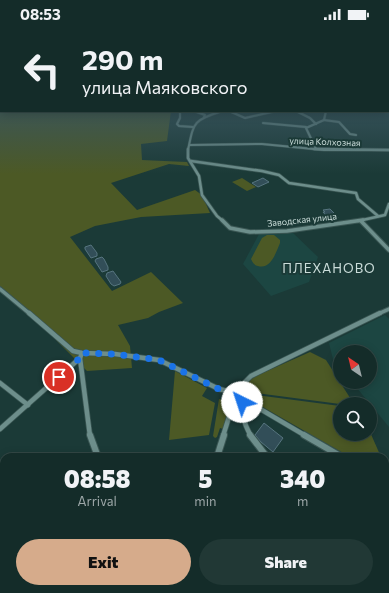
<!DOCTYPE html>
<meta charset="utf-8">
<style>
:root{--surface:#142c29;--page:#213835;--text:#f1f3f6;--muted:#9da7a8;--line:#334846;--accent:#d6ab8b}
body{margin:0;font-family:Commissioner,sans-serif;background:var(--page);color:var(--text);height:100vh;display:flex;flex-direction:column;font-size:15px;white-space:nowrap}
*{box-sizing:border-box;margin:0}
p{font-size:13px;color:var(--muted)}
.icon{flex:none;width:22px;height:22px;fill:none;stroke:currentColor;stroke-width:2;stroke-linecap:round;stroke-linejoin:round}
.map{position:relative;flex:1;overflow:hidden}
.side{position:absolute;left:0px;top:425px;width:389px;height:140px;display:flex;flex-direction:column;background:var(--surface);border-radius:12px 12px 0 0;box-shadow:0 2px 10px #0003,0 0 0 1px var(--line)}
.side>*{flex:none}
.hud{position:absolute;left:0px;top:0px;width:389px;height:84px;box-shadow:0 2px 10px #0003,0 0 0 1px var(--line);background:#142c29;color:var(--text);overflow:hidden}
.needle{width:26px;rotate:325deg}
.buttons{position:absolute;left:333px;top:317px;display:grid;gap:8px}
.buttons a{display:grid;place-items:center;width:44px;height:44px;border-radius:50%;background:var(--surface);box-shadow:0 2px 10px #0003,0 0 0 1px var(--line);font-size:20px}
.pin{position:absolute;display:grid;place-items:center;width:34px;height:34px;color:#fff;margin:-17px;border:2px solid #fff;border-radius:50%;box-shadow:0 1px 4px #0007}
.me{position:absolute;width:44px;margin:-22px;rotate:319deg;stroke-linejoin:round;filter:drop-shadow(0 0 3px #0008)}
.turn{display:flex;align-items:center;gap:14px;height:84px;padding:0 16px;font-size:18px}
.turn .icon{width:52px;height:52px;stroke-width:2.5}
.turn b{display:block;font-size:28px;line-height:34px}
.eta{display:flex;justify-content:space-evenly;align-items:center;height:68px;text-align:center}
.eta b{font-size:24px;font-weight:800;line-height:28px}
.button{display:flex;gap:8px;margin-top:auto;padding:8px 16px}
.button a{flex:1;height:46px;border-radius:24px;background:var(--accent);color:#111;font-size:16px;font-weight:800;line-height:46px;text-align:center}
.button a+a{background:var(--page);color:var(--text)}
.status{display:flex;justify-content:space-between;align-items:center;height:28px;padding:0 20px;background:var(--surface);direction:ltr}
.status svg{height:11px;fill:currentColor}
.map>svg:first-child{display:block}
</style>
<div class="status"><b>08:53</b><svg viewBox="0 0 49 12"><path d="M0 12V9h3v3zM5 12V6h3v6zM10 12V3h3v9zM15 12V0h3v12zM26 1h20v11H26zM47 4h2v5h-2z"/></svg></div>
<div class="map">
<svg width="389" height="565" viewBox="0 0 389 565">
<rect width="100%" height="100%" fill="#1b3a37"/>
<g fill="#1c4642">
<polygon points="293,205 318,229 309,254 271,268 243,236 259,206"/>
<polygon points="385,287 389,291 389,399 352,354 370,354 370,324 340,324 340,339 333,331 329,315"/>
</g>
<g fill="#4c5925">
<polygon points="0,67 1,83 171,83 167,113 141,116 142,132 187,134 189,138 169,136 111,155 137,182 195,162 202,167 210,185 141,189 95,198 70,209 112,263 151,244 183,275 159,284 148,290 118,297 130,318 132,340 87,343 26,282 0,262"/>
<polygon points="242,150 256,159 247,163 232,154"/>
<path d="M267 207H274L280 212V215C276 224 271 242 258 238 254 237 253 235 251 231L262 210Z"/>
<polygon points="310,324 326,332 352,373 352,376 340,376 256,365 246,362 247,355 251,350"/>
<polygon points="175,343 207,360 202,368 215,375 209,407 169,412"/>
<polygon points="228,367 239,372 229,385 223,401 220,400 217,409 215,410 213,408 219,371 226,373"/>
<polygon points="256,367 340,378 340,406 370,406 370,404 381,429 350,429 254,374 251,372 251,369"/>
</g>
<g fill="#324e58" stroke="#56747e">
<polygon points="263,150 269,154 258,159 252,155"/>
<polygon points="330,181 337,188 338,190 329,191 323,184 325,184 323,182"/>
<polygon points="91,217 97,225 97,228 91,230 85,221 85,219"/>
<polygon points="102,229 104,231 108,239 108,242 102,244 95,233 96,231"/>
<polygon points="113,243 121,254 120,256 114,258 111,256 106,248 107,245"/>
<polygon points="264,395 283,410 273,424 261,414 255,407"/>
</g>
<g fill="none" stroke-linecap="round" stroke-linejoin="round">
<g stroke="#3a5653" stroke-width="3">
<g id="street-far4">
<polyline points="180,83 180,90 177,96 179,98 193,99"/>
<polyline points="194,83 205,87 204,89"/>
<polyline points="229,83 245,90 276,83"/>
<polyline points="296,83 310,90 316,96"/>
<polyline points="368,83 381,83"/>
<polyline points="324,92 339,94 350,106 356,107"/>
<polyline points="263,95 306,99"/>
<polyline points="190,117 262,116 324,122 389,122"/>
<polyline points="316,121 306,100 324,92 326,83"/>
<path d="M188 122C194 93 193 93 222 83"/>
</g>
</g>
<g stroke="#3a5653" stroke-width="4">
<g id="street-far3">
<polyline points="188,121 188,130 199,148 202,167 217,188 223,193"/>
<polyline points="314,121 389,122"/>
<polyline points="191,133 262,143 279,147 289,155 356,165 358,171 378,188"/>
<polyline points="358,193 385,187 389,176"/>
</g>
</g>
<g stroke="#3a5653" stroke-width="5.5">
<g id="street-far2">
<polyline points="222,192 230,200 250,204 287,203 363,192"/>
<polyline points="361,193 389,222"/>
<polyline points="0,261 30,286"/>
<polyline points="378,286 389,281"/>
</g>
</g>
<g stroke="#3a5653" stroke-width="6">
<g id="street-far1">
<polyline points="29,285 73,323 82,325 115,326 159,332 219,361 244,367"/>
<polyline points="80,330 90,408"/>
<polyline points="0,355 28,377"/>
<path d="M244 367C240 383 243 394 251 408"/>
<polyline points="0,401 80,330 82,325"/>
<polyline points="223,408 229,389 241,374"/>
<polyline points="306,408 250,375 244,364 245,354 251,348 380,285"/>
</g>
</g>
<g stroke="#3a5653" stroke-width="8">
<g id="street">
<polyline points="90,407 98,429"/>
<polyline points="250,407 267,429"/>
<polyline points="304,407 342,429"/>
<polyline points="217,429 224,407"/>
<polyline points="385,458 389,461"/>
<polyline points="135,561 137,565"/>
<polyline points="355,561 355,565"/>
<polyline points="164,565 170,561"/>
<polyline points="310,565 311,561"/>
</g>
</g>
<use href="#street-far4" stroke="#6d8e8b" stroke-width="2"/>
<use href="#street-far3" stroke="#6d8e8b" stroke-width="2.5"/>
<use href="#street-far2" stroke="#6d8e8b" stroke-width="3.5"/>
<use href="#street-far1" stroke="#6d8e8b" stroke-width="4.5"/>
<use href="#street" stroke="#6d8e8b" stroke-width="6"/>
</g>
<linearGradient id="sky" x2="0" y2="1"><stop stop-color="#0f201e"/><stop offset="0.46" stop-color="#39555e"/><stop offset="1" stop-color="#39555e" stop-opacity="0"/></linearGradient>
<rect width="389" height="146" fill="url(#sky)"/>
<g fill="none" stroke-linecap="round" stroke-linejoin="round">
<polyline stroke="#1a73e8" stroke-width="7" stroke-dasharray="0 12.6" points="59,349 80,330 82,325 115,326 159,332 219,361 244,367 242,374"/>
</g>
<g text-anchor="middle" stroke-width="4" stroke-linejoin="round" paint-order="stroke">
<g font-size="9" fill="#cbddda" stroke="#1b3a37">
<text transform="translate(325 114) rotate(2)" y="3">улица Колхозная</text>
<text transform="translate(302 192) rotate(-6)" y="3">Заводская улица</text>
</g>
<g font-size="13" letter-spacing="1" fill="#cbddda" stroke="#1b3a37">
<text x="329" y="245">ПЛЕХАНОВО</text>
</g>
</g>
</svg>
<div class="buttons">
<a><svg class="needle" viewBox="-14 -14 28 28"><path d="M0-13l5 13h-10z" fill="#e53935"/><path d="M0 13l5-13h-10z" fill="#9da7a8"/></svg></a>
<a><svg class="icon" aria-label="search" viewBox="0 0 24 24"><circle cx="10" cy="10" r="6"/><path d="M15 15l6 6"/></svg></a>
</div>
<div class="pin" style="left:59px;top:349px;background:#d93025"><svg class="icon" aria-label="arrive" viewBox="0 0 24 24"><path d="M6 21V4h12l-3 4 3 4H6"/></svg></div>
<svg class="me" style="left:242px;top:374px" viewBox="-20 -20 40 40"><circle r="19" fill="#fff"/><path d="M0-13L10 11 0 6-10 11z" fill="#1a73e8"/></svg>
<div class="hud">
<div class="turn"><svg class="icon" aria-label="left" viewBox="0 0 24 24"><path d="M17 20v-9H6M10 6l-5 5 5 5"/></svg><div><b>290 m</b>улица Маяковского</div></div>
</div>
<section class="side">
<div class="eta">
<div><b>08:58</b><p>Arrival</p></div>
<div><b>5</b><p>min</p></div>
<div><b>340</b><p>m</p></div>
</div>
<div class="button"><a>Exit</a><a>Share</a></div>
</section>
</div>
